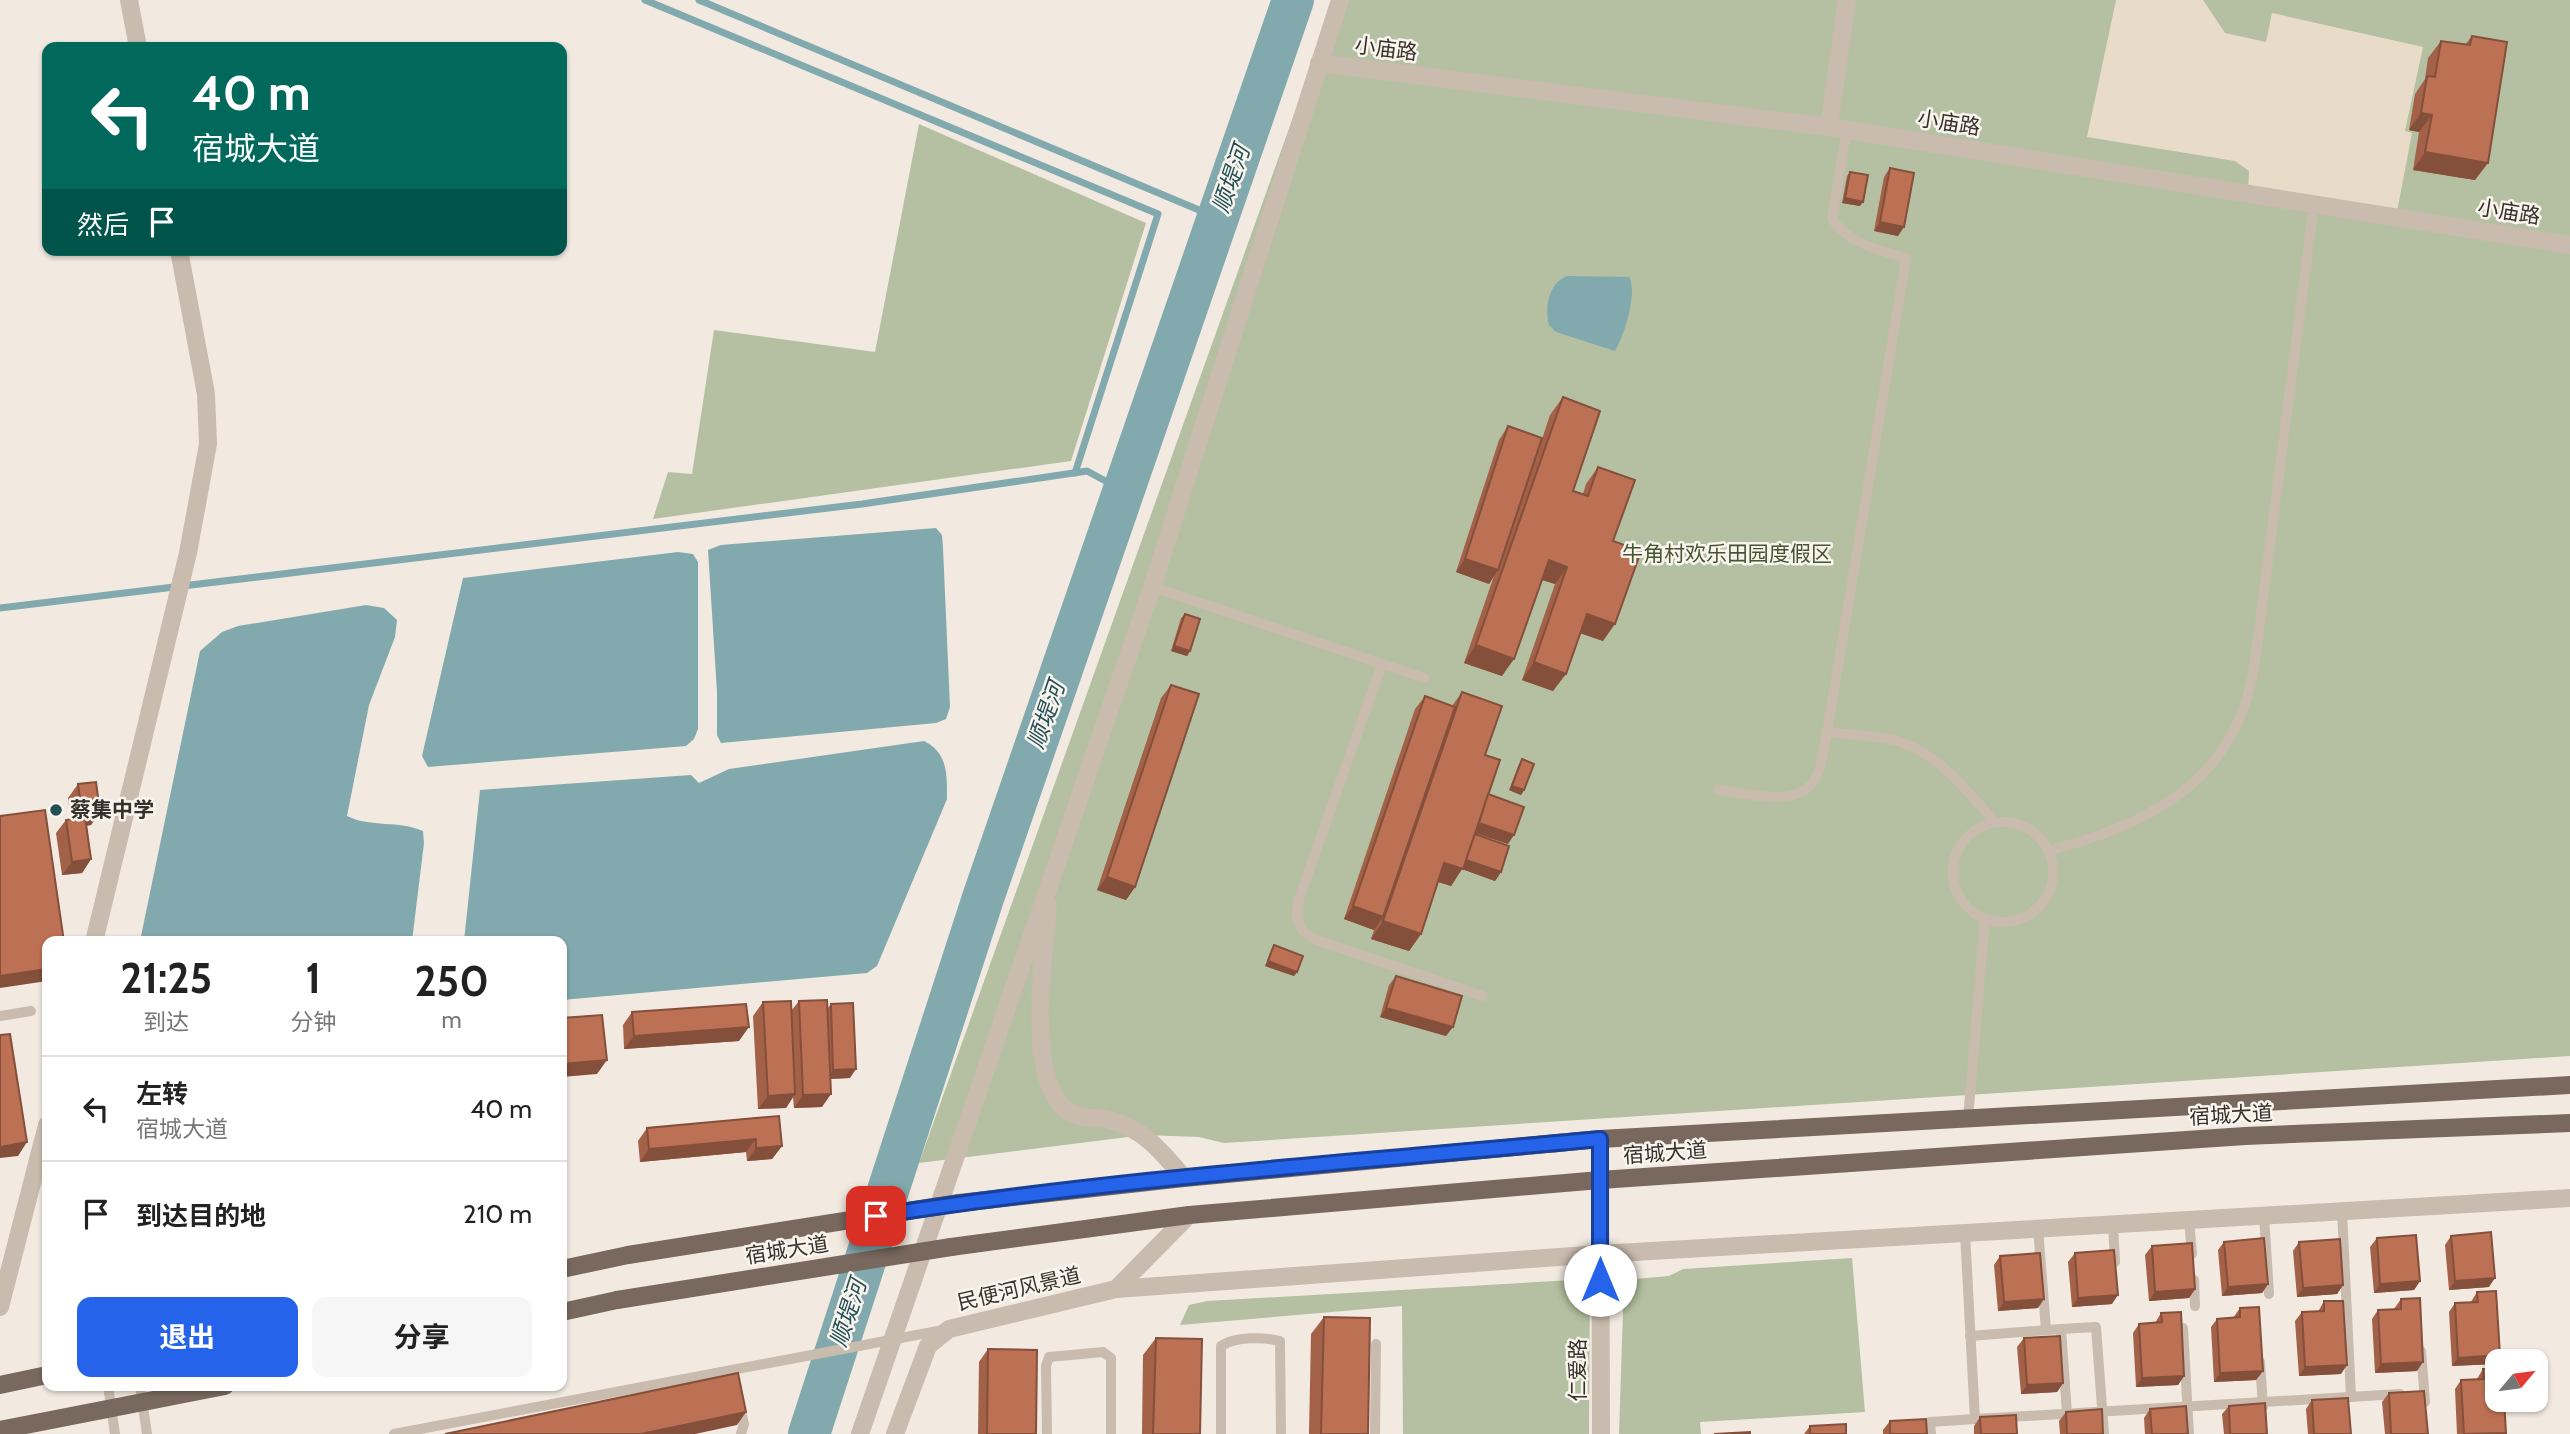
<!DOCTYPE html>
<html lang="zh">
<meta charset="utf-8">
<style>
:root{--surface:#fff;--page:#f6f6f6;--text:#222;--muted:#767676;--line:#e0e0e0;--accent:#2563eb}
body{margin:0;font-family:Cabin,"Noto Sans SC",sans-serif;background:var(--page);color:var(--text);height:100vh;display:flex;flex-direction:column;font-size:26px;white-space:nowrap}
*{box-sizing:border-box;margin:0}
p{font-size:23px;color:var(--muted)}
.icon{flex:none;width:38px;height:38px;fill:none;stroke:currentColor;stroke-width:2;stroke-linecap:round;stroke-linejoin:round}
.map{position:relative;flex:1;overflow:hidden}
.sheet{position:absolute;left:42px;top:936px;width:525px;height:455px;display:flex;flex-direction:column;background:var(--surface);border-radius:14px;box-shadow:0 2px 5px #0004}
.sheet>*{flex:none}
.banner{position:absolute;left:42px;top:42px;width:525px;height:214px;border-radius:14px;box-shadow:0 2px 5px #0004;background:#00695c;color:#fff;overflow:hidden}
.needle{width:46px;rotate:61deg}
.buttons{position:absolute;left:2485px;top:1349px;display:grid;gap:14px}
.buttons a{display:grid;place-items:center;width:63px;height:63px;border-radius:14px;background:var(--surface);box-shadow:0 2px 5px #0004;font-size:35px}
.pin{position:absolute;display:grid;place-items:center;width:60px;height:60px;color:#fff;margin:-30px;border-radius:14px;box-shadow:0 4px 10px #0006}
.me{position:absolute;width:77px;margin:-38px;rotate:0deg;stroke-linejoin:round;filter:drop-shadow(0 0 5px #0008)}
.turn{display:flex;align-items:center;gap:24px;height:147px;padding:0 35px;font-size:32px}
.turn .icon{width:91px;height:91px;stroke-width:2.5}
.turn b{display:block;font-size:49px;line-height:60px}
.then{display:flex;align-items:center;height:66px;padding:0 35px;background:#0003;gap:14px;font-size:26px}
.eta{display:flex;justify-content:space-evenly;align-items:center;height:119px;text-align:center}
.eta b{font-size:42px;font-weight:700;line-height:49px}
.button{display:flex;gap:14px;margin-top:auto;padding:14px 35px}
.button a{flex:1;height:80px;border-radius:14px;background:var(--accent);color:#fff;font-size:28px;font-weight:700;line-height:80px;text-align:center}
.button a+a{background:var(--page);color:var(--text)}
ul{padding:0;list-style:none}
li{display:flex;align-items:center;gap:21px;height:105px;padding:0 35px;border-top:2px solid var(--line)}
li div{flex:1}
li b{display:block;font-size:26px}
li em{font-style:normal}
.map>svg:first-child{display:block}
</style>
<div class="map">
<svg width="2570" height="1434" viewBox="0 0 2570 1434">
<rect width="100%" height="100%" fill="#f2eae1"/>
<g fill="#b4c0a1">
<polygon points="1335,0 2570,0 2570,1056 1224,1143 1199,1137 1144,1135 919,1163"/>
<polygon points="919,124 1146,223 1071,461 653,519 668,472 692,474 714,330 875,352"/>
<polygon points="1852,1258 1865,1412 1700,1422 1701,1434 1619,1434 1624,1280 1669,1276 1683,1269"/>
<polygon points="1590,1279 1589,1434 1403,1434 1402,1306 1180,1325 1189,1305 1207,1301"/>
</g>
<polygon fill="#e8dcc9" points="2116,0 2203,0 2225,33 2266,42 2272,13 2423,47 2405,131 2412,133 2396,217 2248,194 2249,171 2235,161 2087,137"/>
<g fill="#82a9ad">
<path d="M1567 276 1629 277C1638 294 1624 335 1615 351L1556 332 1549 325C1544 307 1549 283 1567 276Z"/>
<polygon points="936,528 942,535 943,548 950,707 946,719 936,723 721,743 717,735 717,692 708,550 721,545"/>
<polygon points="678,552 693,554 698,562 698,729 694,739 686,746 428,767 422,756 463,578"/>
<path d="M366 605 384 608 397 620 395 637 369 705 347 816C372 828 398 820 423 831L424 843 412 941H140L200 651 222 632 238 626Z"/>
<path d="M924 741C948 753 947 774 947 799L877 966 867 973 562 1000V942L464 941 480 790 691 775 699 783 729 769Z"/>
</g>
<g fill="none" stroke-linecap="round" stroke-linejoin="round">
<g stroke="#82a9ad" stroke-width="7">
<polyline points="645,0 1158,214 1075,473"/>
<polyline points="699,0 1218,218"/>
<polyline points="0,608 862,504 1087,471 1124,491"/>
</g>
<polyline stroke="#82a9ad" stroke-width="42" points="809,1434 983,898 1293,0"/>
<g stroke="#c9bbad" stroke-width="10">
<polyline points="1152,587 1424,678"/>
<path d="M1382 664 1300 896C1294 916 1296 931 1317 940L1482 996"/>
<path d="M1827 732C1850 735 1876 735 1898 741 1939 754 1968 792 1995 822"/>
<path d="M1718 790C1750 793 1805 812 1819 771 1823 759 1824 745 1827 732L1906 258C1877 249 1851 245 1832 219L1847 129"/>
<circle cx="2003" cy="872" r="50"/>
<path d="M2048 851C2151 823 2235 782 2254 668L2314 204"/>
<polyline points="0,1016 31,1011"/>
<polyline points="1968,1119 1985,919"/>
<polyline points="2342,1211 2351,1397"/>
<polyline points="2264,1215 2269,1294"/>
<polyline points="2189,1220 2192,1254"/>
<polyline points="2113,1224 2115,1262"/>
<polyline points="2038,1228 2046,1330"/>
<polyline points="1965,1233 1975,1419 2400,1394"/>
<polyline points="2194,1280 2195,1306"/>
<polyline points="2183,1328 2189,1434"/>
<polyline points="2061,1329 2096,1327 2104,1434"/>
<polyline points="1970,1336 2061,1329 2067,1413"/>
<polyline points="2421,1351 2425,1402"/>
<polyline points="2260,1362 2263,1407"/>
<polyline points="108,1386 115,1434"/>
<polyline points="140,1386 147,1434"/>
<polyline points="740,1408 744,1424 741,1434"/>
<polyline points="394,1434 943,1330"/>
<polyline points="1047,1434 1046,1366 1049,1357 1103,1352 1111,1358 1111,1434"/>
<path d="M1221 1434V1346C1236 1336 1263 1337 1280 1341L1281 1434"/>
<polyline points="1375,1434 1376,1344"/>
<polyline points="1931,1434 1930,1422 1975,1419"/>
</g>
<g stroke="#c9bbad" stroke-width="18">
<polyline points="129,0 138,47"/>
<polyline points="1319,63 1829,127 2570,245"/>
<polyline points="1829,127 1847,0"/>
<path d="M1048 906C1045 952 1020 1098 1078 1116 1088 1119 1100 1117 1110 1120 1144 1129 1162 1152 1184 1178"/>
<polyline points="94,942 188,553 208,444 206,394 179,250"/>
<polyline points="1600,1139 1601,1434"/>
<polyline points="1116,1289 1600,1254 2570,1198"/>
<polyline points="0,1307 47,1125"/>
<polyline points="860,1434 1152,587 1340,0"/>
<polyline points="895,1434 928,1346 949,1329 1116,1289 1189,1215"/>
</g>
<g stroke="#79685e" stroke-width="18">
<polyline points="959,1203 1184,1178 1600,1139 2570,1085"/>
<polyline points="951,1247 1189,1215 1600,1180 2245,1136 2570,1123"/>
<polyline points="562,1269 628,1255"/>
<polyline points="562,1312 617,1300"/>
<polyline points="0,1385 47,1375"/>
<polyline points="0,1430 225,1386"/>
</g>
<g stroke="#79685e" stroke-width="18">
<polyline points="628,1255 959,1203"/>
<polyline points="617,1300 951,1247"/>
</g>
</g>
<g fill="#a36148">
<polygon points="2472,36 2475,180 2413,170 2419,132 2409,130 2415,94 2425,79 2428,58 2441,41 2465,45"/>
<polygon points="1890,168 1898,236 1874,231 1884,177"/>
<polygon points="1850,172 1860,206 1842,203 1847,176"/>
<polygon points="1563,397 1573,491 1583,494 1586,484 1598,467 1613,541 1603,641 1580,633 1553,691 1522,680 1555,584 1542,580 1502,676 1464,663 1494,576 1489,584 1456,572 1499,440 1508,426 1531,472 1550,415"/>
<polygon points="1185,614 1190,651 1187,656 1171,651 1181,618"/>
<polygon points="1171,685 1135,887 1126,900 1097,890 1161,698"/>
<polygon points="1462,692 1485,755 1488,794 1508,844 1475,833 1475,834 1501,872 1495,881 1462,869 1451,886 1438,882 1421,934 1409,951 1371,939 1374,930 1344,919 1415,709 1425,696 1452,706"/>
<polygon points="1522,759 1524,790 1521,795 1509,790 1519,764"/>
<polygon points="78,784 100,812 91,825 86,826 91,859 82,873 62,875 56,833 66,820 71,819 68,798"/>
<polygon points="1274,945 1297,972 1294,976 1265,966 1271,950"/>
<polygon points="1396,976 1446,1036 1380,1017 1389,985"/>
<polygon points="799,1001 827,1009 831,1004 850,1078 830,1079 822,1107 794,1108 793,1097 786,1108 758,1109 753,1016 763,1002 791,1011"/>
<polygon points="632,1012 739,1041 624,1049 623,1025"/>
<polygon points="779,1116 782,1146 772,1159 747,1161 746,1152 640,1162 638,1141 647,1128"/>
<polygon points="2451,1236 2489,1287 2449,1290 2445,1245"/>
<polygon points="2377,1238 2420,1281 2414,1290 2374,1293 2370,1247"/>
<polygon points="2224,1242 2268,1284 2262,1293 2222,1296 2218,1250"/>
<polygon points="2299,1242 2343,1285 2337,1294 2297,1297 2293,1251"/>
<polygon points="2152,1246 2195,1289 2189,1298 2149,1301 2145,1255"/>
<polygon points="2075,1253 2112,1304 2072,1307 2068,1262"/>
<polygon points="2000,1256 2038,1308 1998,1311 1994,1265"/>
<polygon points="2477,1292 2494,1364 2452,1366 2449,1312 2455,1303 2471,1302"/>
<polygon points="2401,1299 2417,1371 2375,1373 2372,1319 2378,1310 2394,1309"/>
<polygon points="2324,1301 2341,1374 2299,1376 2295,1321 2302,1312 2318,1312"/>
<polygon points="2240,1308 2263,1371 2256,1380 2214,1382 2211,1327 2217,1319 2233,1318"/>
<polygon points="2161,1313 2184,1376 2178,1385 2136,1387 2133,1333 2139,1324 2155,1323"/>
<polygon points="1324,1317 1368,1434 1309,1434 1311,1334"/>
<polygon points="1156,1338 1200,1434 1142,1434 1143,1355"/>
<polygon points="2024,1338 2063,1383 2057,1392 2021,1394 2017,1347"/>
<polygon points="988,1349 1036,1434 978,1434 979,1362"/>
<polygon points="2483,1369 2506,1433 2505,1434 2457,1434 2455,1389 2461,1380 2477,1379"/>
<polygon points="2389,1393 2428,1434 2385,1434 2382,1402"/>
<polygon points="2312,1400 2351,1434 2308,1434 2306,1409"/>
<polygon points="2229,1406 2267,1434 2224,1434 2222,1414"/>
<polygon points="2150,1409 2188,1434 2145,1434 2144,1418"/>
<polygon points="2066,1412 2103,1434 2060,1434 2059,1421"/>
<polygon points="1980,1417 2017,1434 1974,1434 1974,1426"/>
<polygon points="1890,1421 1927,1434 1883,1434 1883,1430"/>
<polygon points="1810,1426 1846,1434 1804,1434"/>
</g>
<g fill="#844f3b">
<polygon points="2421,113 2432,115 2419,132 2409,130"/>
<polygon points="2425,152 2488,163 2475,180 2413,170"/>
<polygon points="1845,198 1863,202 1860,206 1842,203"/>
<polygon points="1880,222 1904,227 1898,236 1874,231"/>
<polygon points="1465,559 1498,570 1489,584 1456,572"/>
<polygon points="1549,560 1567,567 1555,584 1536,578"/>
<polygon points="1587,614 1615,624 1603,641 1574,631"/>
<polygon points="1476,645 1514,659 1502,676 1464,663"/>
<polygon points="1174,646 1190,651 1187,656 1171,651"/>
<polygon points="1534,662 1566,674 1553,691 1522,680"/>
<polygon points="1512,786 1524,790 1521,795 1509,790"/>
<polygon points="100,812 91,825 72,827 82,814"/>
<polygon points="1476,822 1514,835 1508,844 1470,831"/>
<polygon points="91,859 82,873 62,875 72,862"/>
<polygon points="1463,859 1501,872 1495,881 1462,869 1451,886 1432,880 1444,863"/>
<polygon points="1107,877 1135,887 1126,900 1097,890"/>
<polygon points="1353,906 1383,917 1374,930 1344,919"/>
<polygon points="1383,921 1421,934 1409,951 1371,939"/>
<polygon points="1268,961 1297,972 1294,976 1265,966"/>
<polygon points="47,969 47,981 0,988 0,976"/>
<polygon points="1386,1008 1453,1027 1446,1036 1380,1017"/>
<polygon points="749,1027 739,1041 624,1049 634,1036"/>
<polygon points="607,1060 597,1074 562,1077 562,1064"/>
<polygon points="856,1069 850,1078 827,1079 833,1070"/>
<polygon points="795,1094 786,1108 758,1109 768,1096"/>
<polygon points="831,1094 822,1107 794,1108 803,1095"/>
<polygon points="756,1139 746,1152 640,1162 649,1149"/>
<polygon points="27,1142 18,1156 0,1158 0,1147"/>
<polygon points="782,1146 772,1159 747,1161 756,1148"/>
<polygon points="2495,1278 2489,1287 2449,1290 2455,1281"/>
<polygon points="2420,1281 2414,1290 2374,1293 2380,1284"/>
<polygon points="2268,1284 2262,1293 2222,1296 2228,1287"/>
<polygon points="2343,1285 2337,1294 2297,1297 2303,1288"/>
<polygon points="2195,1289 2189,1298 2149,1301 2155,1292"/>
<polygon points="2118,1295 2112,1304 2072,1307 2078,1298"/>
<polygon points="2044,1299 2038,1308 1998,1311 2004,1302"/>
<polygon points="2500,1355 2494,1364 2452,1366 2458,1358"/>
<polygon points="2423,1362 2417,1371 2375,1373 2381,1364"/>
<polygon points="2347,1365 2341,1374 2299,1376 2305,1367"/>
<polygon points="2263,1371 2256,1380 2214,1382 2220,1373"/>
<polygon points="2184,1376 2178,1385 2136,1387 2142,1378"/>
<polygon points="2063,1383 2057,1392 2021,1394 2027,1385"/>
<polygon points="746,1412 737,1425 695,1434 641,1434"/>
</g>
<g fill="#bd7154" stroke="#844f3b" stroke-width="2">
<polygon points="2472,36 2507,42 2488,163 2425,152 2432,115 2421,113 2427,76 2435,77 2441,41 2470,45"/>
<polygon points="1890,168 1914,173 1904,227 1880,222"/>
<polygon points="1850,172 1868,175 1863,202 1845,198"/>
<polygon points="1563,397 1600,411 1573,491 1588,496 1598,467 1635,480 1613,541 1641,551 1615,624 1587,614 1566,674 1534,662 1567,567 1549,560 1514,659 1476,645"/>
<polygon points="1508,426 1542,438 1498,570 1465,559"/>
<polygon points="1185,614 1200,619 1190,651 1174,646"/>
<polygon points="1171,685 1199,694 1135,887 1107,877"/>
<polygon points="1462,692 1502,706 1485,755 1500,760 1463,869 1444,863 1421,934 1383,921"/>
<polygon points="1425,696 1455,707 1383,917 1353,906"/>
<polygon points="1522,759 1534,764 1524,790 1512,786"/>
<polygon points="96,782 100,812 82,814 78,784"/>
<polygon points="1488,794 1524,807 1514,835 1479,823"/>
<polygon points="45,810 64,942 47,942 47,969 0,976 0,816"/>
<polygon points="85,817 91,859 72,862 66,820"/>
<polygon points="1475,834 1509,846 1501,872 1466,860"/>
<polygon points="1274,945 1303,956 1297,972 1268,961"/>
<polygon points="1396,976 1462,996 1453,1027 1386,1008"/>
<polygon points="827,1000 831,1094 803,1095 799,1001"/>
<polygon points="791,1001 795,1094 768,1096 763,1002"/>
<polygon points="853,1003 856,1069 833,1070 831,1004"/>
<polygon points="746,1004 749,1027 634,1036 632,1012"/>
<polygon points="602,1015 607,1060 562,1064 562,1018"/>
<polygon points="10,1034 27,1142 0,1147 0,1035"/>
<polygon points="779,1116 782,1146 756,1148 756,1139 649,1149 647,1128"/>
<polygon points="2491,1232 2495,1278 2455,1281 2451,1236"/>
<polygon points="2416,1235 2420,1281 2380,1284 2377,1238"/>
<polygon points="2264,1238 2268,1284 2228,1287 2224,1242"/>
<polygon points="2340,1239 2343,1285 2303,1288 2299,1242"/>
<polygon points="2192,1243 2195,1289 2155,1292 2152,1246"/>
<polygon points="2114,1250 2118,1295 2078,1298 2075,1253"/>
<polygon points="2040,1253 2044,1299 2004,1302 2000,1256"/>
<polygon points="2496,1291 2500,1355 2458,1358 2455,1303 2478,1302 2477,1292"/>
<polygon points="2420,1298 2423,1362 2381,1364 2378,1310 2401,1309 2401,1299"/>
<polygon points="2324,1301 2343,1301 2347,1365 2305,1367 2302,1312 2324,1311"/>
<polygon points="2259,1307 2263,1371 2220,1373 2217,1319 2240,1317 2240,1308"/>
<polygon points="2181,1312 2184,1376 2142,1378 2139,1324 2162,1322 2161,1313"/>
<polygon points="1324,1317 1370,1318 1368,1434 1321,1434"/>
<polygon points="2060,1336 2063,1383 2027,1385 2024,1338"/>
<polygon points="1156,1338 1202,1339 1200,1434 1153,1434"/>
<polygon points="988,1349 1037,1350 1036,1434 987,1434"/>
<polygon points="2483,1369 2497,1369 2497,1400 2504,1400 2506,1433 2464,1434 2461,1380 2484,1379"/>
<polygon points="738,1373 746,1412 641,1434 445,1434"/>
<polygon points="2424,1391 2428,1434 2391,1434 2389,1393"/>
<polygon points="2348,1398 2351,1434 2314,1434 2312,1400"/>
<polygon points="2265,1403 2267,1434 2230,1434 2229,1406"/>
<polygon points="2186,1406 2188,1434 2152,1434 2150,1409"/>
<polygon points="2102,1409 2103,1434 2067,1434 2066,1412"/>
<polygon points="2016,1415 2017,1434 1981,1434 1980,1417"/>
<polygon points="1926,1419 1927,1434 1890,1434 1890,1421"/>
<polygon points="1846,1424 1846,1434 1810,1434 1810,1426"/>
<polygon points="1750,1432 1750,1434 1714,1434"/>
</g>
<g fill="none" stroke-linecap="round" stroke-linejoin="round">
<g stroke="#184099" stroke-width="18">
<path id="route" d="M876 1216C1116 1178 1359 1162 1600 1139V1280"/>
</g>
<use href="#route" stroke="#2563eb" stroke-width="12"/>
</g>
<circle fill="#245157" stroke="#f9f4ed" stroke-width="2.5" cx="56" cy="810" r="7"/>
<g text-anchor="middle" stroke-width="5" stroke-linejoin="round" paint-order="stroke">
<g font-size="21" fill="#38302b" stroke="#f9f4ed">
<text transform="translate(1386 49) rotate(7)" y="7">小庙路</text>
<text transform="translate(1949 123) rotate(9)" y="7">小庙路</text>
<text transform="translate(2509 212) rotate(9)" y="7">小庙路</text>
<text transform="translate(2231 1115) rotate(-3)" y="7">宿城大道</text>
<text transform="translate(1665 1153) rotate(-4)" y="7">宿城大道</text>
<text transform="translate(787 1250) rotate(-9)" y="7">宿城大道</text>
<text transform="translate(1019 1289) rotate(-13)" y="7">民便河风景道</text>
<text transform="translate(1578 1370) rotate(-90)" y="7">仁爱路</text>
</g>
<g font-size="21" fill="#465531" stroke="#f9f4ed">
<text x="1727" y="561">牛角村欢乐田园度假区</text>
</g>
<g font-size="21" font-weight="bold" fill="#38302b" stroke="#f9f4ed" text-anchor="start">
<text x="70" y="817">蔡集中学</text>
</g>
<g font-size="23" font-style="italic" fill="#245157" stroke="#f9f4ed">
<text transform="translate(1231 179) rotate(-71)" y="8">顺堤河</text>
<text transform="translate(1046 715) rotate(-71)" y="8">顺堤河</text>
<text transform="translate(848 1313) rotate(-72)" y="8">顺堤河</text>
</g>
</g>
</svg>
<div class="buttons">
<a><svg class="needle" viewBox="-14 -14 28 28"><path d="M0-13l5 13h-10z" fill="#e53935"/><path d="M0 13l5-13h-10z" fill="#767676"/></svg></a>
</div>
<div class="pin" style="left:876px;top:1216px;background:#d93025"><svg class="icon" aria-label="arrive" viewBox="0 0 24 24"><path d="M6 21V4h12l-3 4 3 4H6"/></svg></div>
<svg class="me" style="left:1600px;top:1280px" viewBox="-20 -20 40 40"><circle r="19" fill="#fff"/><path d="M0-13L10 11 0 6-10 11z" fill="#2563eb"/></svg>
<div class="banner">
<div class="turn"><svg class="icon" aria-label="left" viewBox="0 0 24 24"><path d="M17 20v-9H6M10 6l-5 5 5 5"/></svg><div><b>40 m</b>宿城大道</div></div>
<div class="then">然后<svg class="icon" aria-label="arrive" viewBox="0 0 24 24"><path d="M6 21V4h12l-3 4 3 4H6"/></svg></div>
</div>
<section class="sheet">
<div class="eta">
<div><b>21:25</b><p>到达</p></div>
<div><b>1</b><p>分钟</p></div>
<div><b>250</b><p>m</p></div>
</div>
<ul>
<li><svg class="icon" aria-label="left" viewBox="0 0 24 24"><path d="M17 20v-9H6M10 6l-5 5 5 5"/></svg><div><b>左转</b><p>宿城大道</p></div><em>40 m</em></li>
<li><svg class="icon" aria-label="arrive" viewBox="0 0 24 24"><path d="M6 21V4h12l-3 4 3 4H6"/></svg><div><b>到达目的地</b></div><em>210 m</em></li>
</ul>
<div class="button"><a>退出</a><a>分享</a></div>
</section>
</div>
